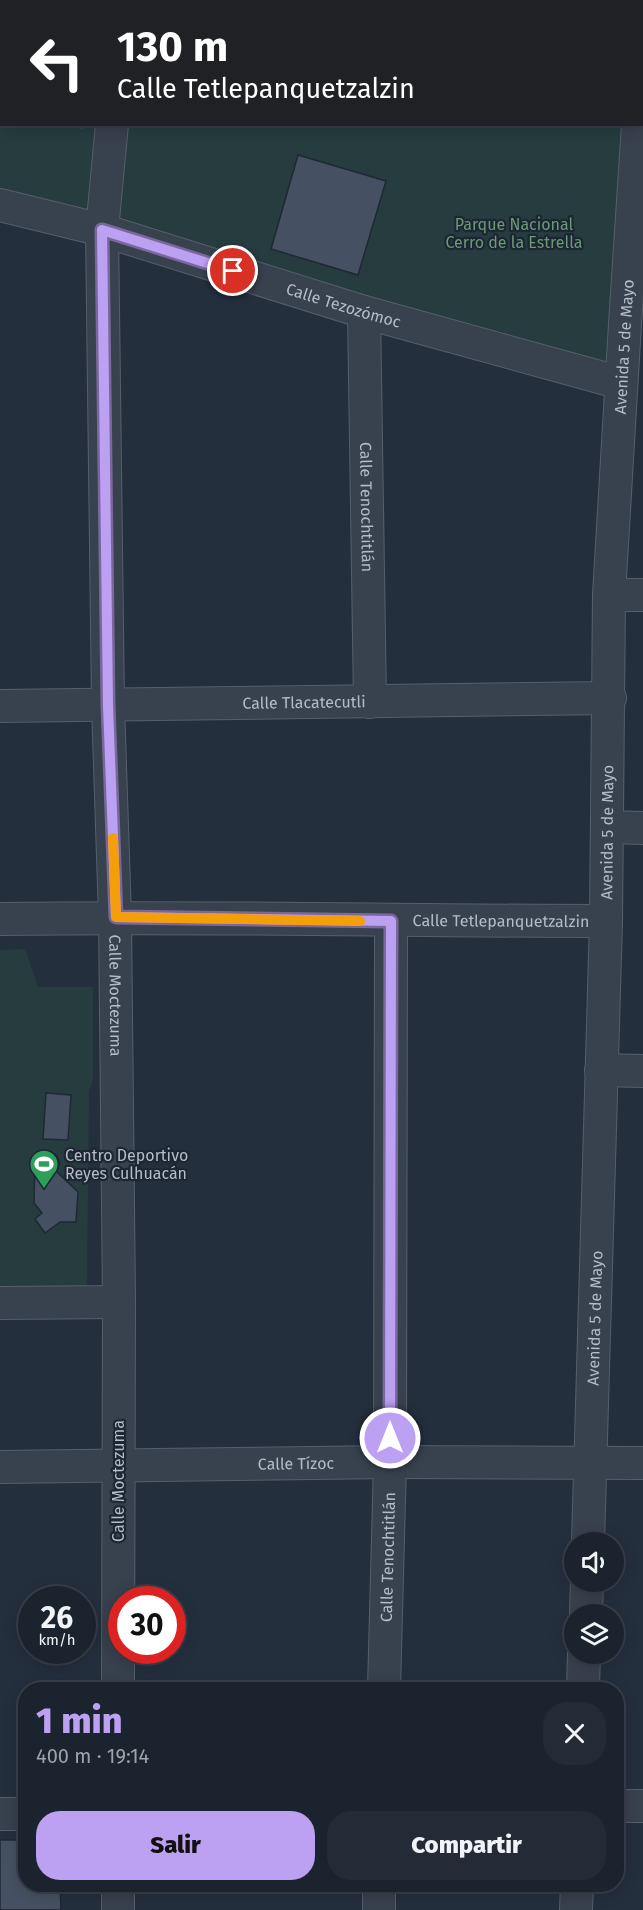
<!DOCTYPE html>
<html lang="es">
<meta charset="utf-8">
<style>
:root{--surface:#1b232e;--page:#242b36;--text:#f1f3f6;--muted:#a0a4aa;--line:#39404a;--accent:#bca0f2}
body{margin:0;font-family:"Fira Sans",sans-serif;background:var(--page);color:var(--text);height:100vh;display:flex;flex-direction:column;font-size:22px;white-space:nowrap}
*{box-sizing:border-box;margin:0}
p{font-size:20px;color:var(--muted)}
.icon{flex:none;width:33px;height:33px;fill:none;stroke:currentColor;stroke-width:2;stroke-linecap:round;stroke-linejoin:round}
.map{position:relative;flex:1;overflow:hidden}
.panel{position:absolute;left:18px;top:1682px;width:606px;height:210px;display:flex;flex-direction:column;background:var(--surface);border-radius:24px;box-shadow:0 3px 15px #0003,0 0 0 2px var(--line)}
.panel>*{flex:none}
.hud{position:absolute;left:0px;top:0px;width:644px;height:126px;box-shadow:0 3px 15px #0003,0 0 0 2px var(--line);background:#202124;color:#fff;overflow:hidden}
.fabs{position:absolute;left:564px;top:1532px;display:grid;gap:12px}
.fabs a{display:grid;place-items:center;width:60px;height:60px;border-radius:50%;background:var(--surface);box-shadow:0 3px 15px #0003,0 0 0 2px var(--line);font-size:30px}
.speed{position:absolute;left:18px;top:1586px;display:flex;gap:12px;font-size:30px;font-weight:700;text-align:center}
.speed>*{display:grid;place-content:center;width:78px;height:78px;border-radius:50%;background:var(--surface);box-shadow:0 3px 15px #0003,0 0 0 2px var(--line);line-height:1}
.speed small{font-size:15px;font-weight:400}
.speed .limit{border:9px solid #d22;background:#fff;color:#111}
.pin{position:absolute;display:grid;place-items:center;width:51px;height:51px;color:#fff;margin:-26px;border:3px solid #fff;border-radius:50%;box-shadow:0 2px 6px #0007}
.me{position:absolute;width:66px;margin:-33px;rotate:0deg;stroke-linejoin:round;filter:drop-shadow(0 0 4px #0008)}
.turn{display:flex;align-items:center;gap:21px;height:126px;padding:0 18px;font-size:27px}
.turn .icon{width:78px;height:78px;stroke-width:2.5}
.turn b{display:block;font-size:42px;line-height:51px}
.round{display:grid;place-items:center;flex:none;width:63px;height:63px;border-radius:24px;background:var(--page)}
.head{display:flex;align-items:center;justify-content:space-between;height:102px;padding:0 18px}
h1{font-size:36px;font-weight:800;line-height:45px;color:var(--accent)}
.cta{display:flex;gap:12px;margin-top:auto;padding:12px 18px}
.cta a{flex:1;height:69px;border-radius:24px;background:var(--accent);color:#111;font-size:24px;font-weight:800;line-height:69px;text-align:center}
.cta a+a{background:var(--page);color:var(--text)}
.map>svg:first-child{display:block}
</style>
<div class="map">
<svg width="643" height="1910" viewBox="0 0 643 1910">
<rect width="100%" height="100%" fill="#242f3e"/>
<g fill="#263c3f">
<polygon points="0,0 635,0 2,2 2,124 628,125 616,375 0,193"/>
<polygon points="25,949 38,987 93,987 93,1079 89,1091 87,1286 0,1286 0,950"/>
</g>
<g fill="#455162" stroke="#1f2835" stroke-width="1.5">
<polygon points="298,155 386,181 358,275 271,249"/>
<polygon points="46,1093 71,1095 68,1140 43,1139"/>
<polygon points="46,1152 52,1152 57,1156 60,1163 56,1171 78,1192 76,1222 60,1222 45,1233 35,1219 42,1213 34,1203 35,1161"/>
<polygon points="0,1840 26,1840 26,1884 60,1884 61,1910 0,1910"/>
</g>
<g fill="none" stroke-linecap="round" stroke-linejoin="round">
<g stroke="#565f6c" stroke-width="34">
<g id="minor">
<polyline points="100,0 101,2"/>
<polyline points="642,72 643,56"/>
<path id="s1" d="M112 124 102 230 108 705 115 917 119 1302 118 1689"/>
<path id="s2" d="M0 205 102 230 364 312 621 383"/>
<path id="s3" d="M364 312 370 702"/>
<polyline points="609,595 643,595"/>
<path id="s4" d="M0 706 610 698"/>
<polyline points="607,827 643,828"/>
<path id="s5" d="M0 919C202 916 404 921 606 921"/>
<polyline points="601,1070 643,1071"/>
<polyline points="0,1303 119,1302"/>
<path id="s6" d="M0 1467 390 1462 643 1463"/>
<path id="s7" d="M588 1542 606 921 609 595 625 324 638 124"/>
<polyline points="586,1614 587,1581"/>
<path id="s8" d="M384 1689 390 1462 391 921"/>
<polyline points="583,1689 584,1653"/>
<polyline points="616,1806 643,1806"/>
<polyline points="0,1814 26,1814"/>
<polyline points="118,1910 118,1884"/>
<polyline points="379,1910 379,1884"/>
<polyline points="576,1910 577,1884"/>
</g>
</g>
<g stroke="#44595c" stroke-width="4" stroke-dasharray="4.5 4.5" stroke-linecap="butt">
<polyline points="0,102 2,103"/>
<polyline points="73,124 83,127"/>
</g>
<use href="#minor" stroke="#38414e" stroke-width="32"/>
</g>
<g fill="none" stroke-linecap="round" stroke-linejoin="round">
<g stroke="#7a689d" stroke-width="15">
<polyline id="route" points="233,271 102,230 108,705 116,917 391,921 390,1438"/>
</g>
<use href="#route" stroke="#bca0f2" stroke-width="10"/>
<polyline stroke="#f59e0b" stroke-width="10" points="113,838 116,917 360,921"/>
</g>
<defs>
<g id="stadium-pin" transform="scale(1.5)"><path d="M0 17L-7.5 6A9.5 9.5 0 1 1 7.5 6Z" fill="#2e9e5b" stroke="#1d2633"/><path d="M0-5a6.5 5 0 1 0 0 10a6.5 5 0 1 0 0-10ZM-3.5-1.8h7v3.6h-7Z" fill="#fff"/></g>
</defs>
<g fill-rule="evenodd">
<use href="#stadium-pin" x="44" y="1164"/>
</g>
<g text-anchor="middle" stroke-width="4.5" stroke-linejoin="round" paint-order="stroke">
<g font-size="16" fill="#6b9a76" stroke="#1d2633">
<text x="514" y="230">Parque Nacional<tspan x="514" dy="18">Cerro de la Estrella</tspan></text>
</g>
<g font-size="16" fill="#b4bcc9" stroke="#1d2633">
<text dy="6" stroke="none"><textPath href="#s2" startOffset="358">Calle Tezozómoc</textPath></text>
<text dy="6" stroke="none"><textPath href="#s7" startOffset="1196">Avenida 5 de Mayo</textPath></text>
<text dy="6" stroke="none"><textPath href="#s3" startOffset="195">Calle Tenochtitlán</textPath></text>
<text dy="6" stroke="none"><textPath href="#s4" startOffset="304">Calle Tlacatecutli</textPath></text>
<text dy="6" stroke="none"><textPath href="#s7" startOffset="710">Avenida 5 de Mayo</textPath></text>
<text dy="6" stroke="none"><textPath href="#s5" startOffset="501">Calle Tetlepanquetzalzin</textPath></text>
<text dy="6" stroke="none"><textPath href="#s1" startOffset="872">Calle Moctezuma</textPath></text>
<text dy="6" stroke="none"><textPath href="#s7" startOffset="224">Avenida 5 de Mayo</textPath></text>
<text dy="6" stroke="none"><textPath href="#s6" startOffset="296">Calle Tízoc</textPath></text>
<text transform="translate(118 1481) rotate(-90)" y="6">Calle Moctezuma</text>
<text dy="6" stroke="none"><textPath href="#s8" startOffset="132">Calle Tenochtitlán</textPath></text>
</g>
<g font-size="16" fill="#b4bcc9" stroke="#1d2633" text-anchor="start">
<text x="65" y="1161">Centro Deportivo<tspan x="65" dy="18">Reyes Culhuacán</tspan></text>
</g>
</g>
</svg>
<div class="fabs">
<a><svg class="icon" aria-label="sound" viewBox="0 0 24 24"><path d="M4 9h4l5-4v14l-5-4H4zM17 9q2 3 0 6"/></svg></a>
<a><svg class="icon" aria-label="layers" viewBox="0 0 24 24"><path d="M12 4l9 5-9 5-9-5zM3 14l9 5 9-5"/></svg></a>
</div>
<div class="speed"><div>26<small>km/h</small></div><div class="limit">30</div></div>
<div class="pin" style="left:233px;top:271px;background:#d93025"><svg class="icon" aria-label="arrive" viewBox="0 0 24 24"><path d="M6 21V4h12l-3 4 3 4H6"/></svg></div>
<svg class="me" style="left:390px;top:1438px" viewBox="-20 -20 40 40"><circle r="17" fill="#bca0f2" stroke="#fff" stroke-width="3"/><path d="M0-11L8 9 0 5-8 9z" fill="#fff"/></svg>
<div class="hud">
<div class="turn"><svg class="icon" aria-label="left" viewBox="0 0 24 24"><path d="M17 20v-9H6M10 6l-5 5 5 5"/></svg><div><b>130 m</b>Calle Tetlepanquetzalzin</div></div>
</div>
<section class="panel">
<div class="head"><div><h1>1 min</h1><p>400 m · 19:14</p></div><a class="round"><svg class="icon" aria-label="close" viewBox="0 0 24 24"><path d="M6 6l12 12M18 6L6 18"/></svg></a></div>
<div class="cta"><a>Salir</a><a>Compartir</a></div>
</section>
</div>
